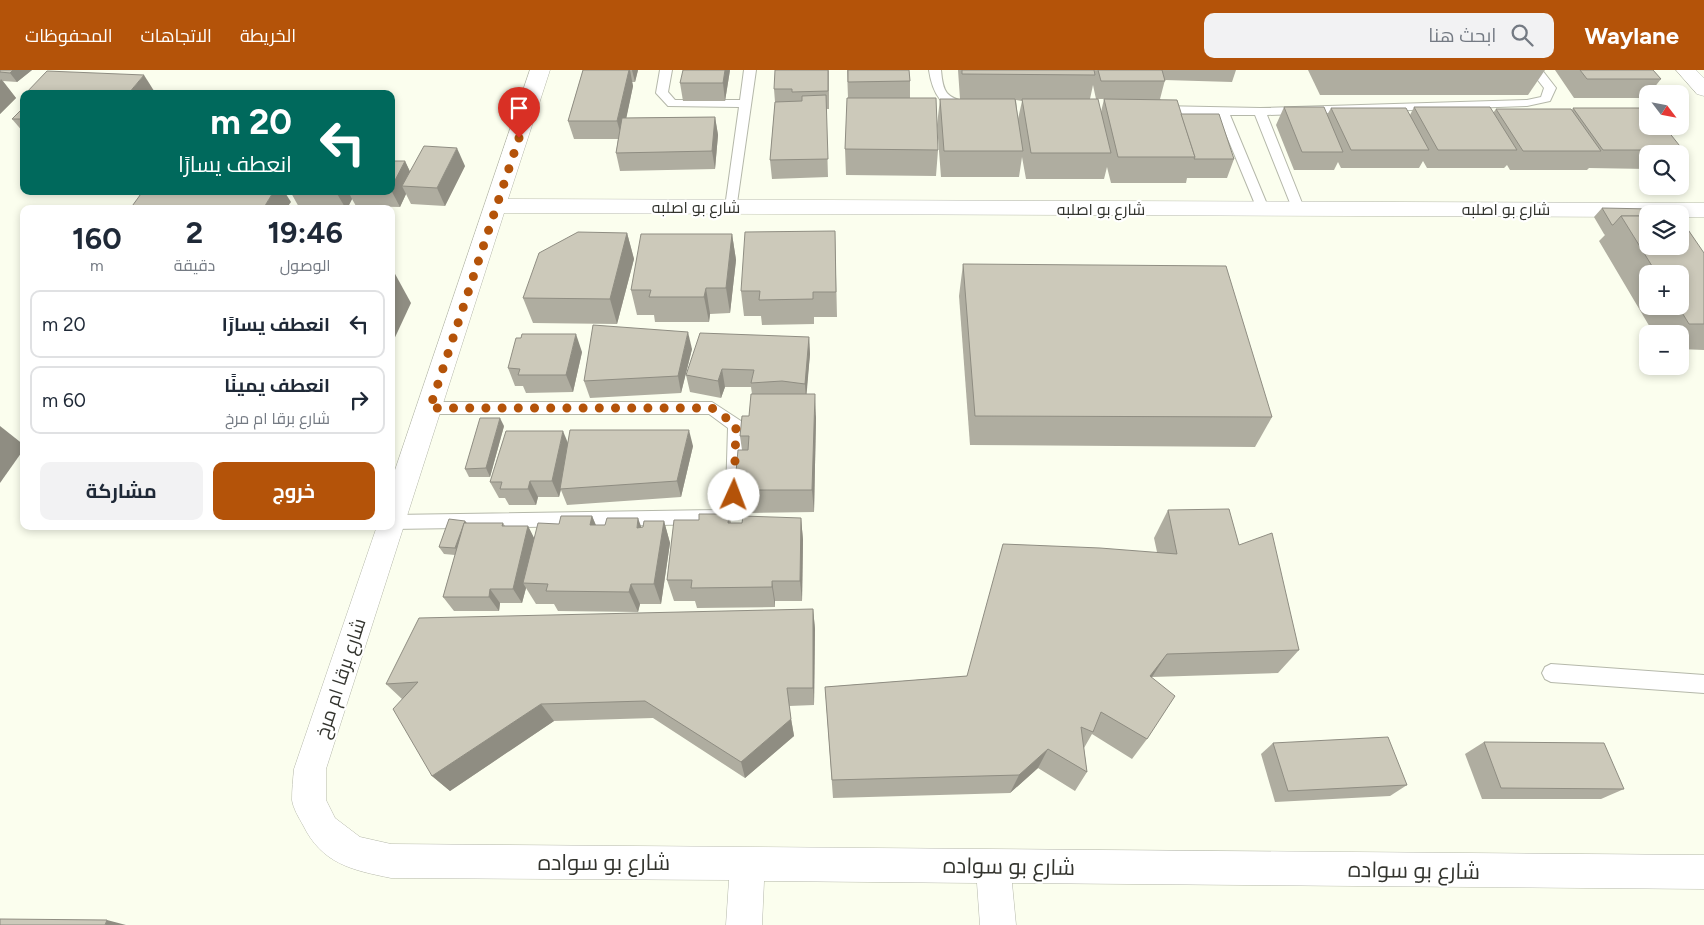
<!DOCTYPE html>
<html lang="ar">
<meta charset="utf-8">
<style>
:root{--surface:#fff;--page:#f2f2f3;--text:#1f2937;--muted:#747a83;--line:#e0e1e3;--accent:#b45309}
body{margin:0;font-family:Figtree,Cairo,sans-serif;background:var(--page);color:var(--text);direction:rtl;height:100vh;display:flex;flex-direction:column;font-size:19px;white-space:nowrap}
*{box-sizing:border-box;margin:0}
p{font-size:16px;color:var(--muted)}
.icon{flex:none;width:28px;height:28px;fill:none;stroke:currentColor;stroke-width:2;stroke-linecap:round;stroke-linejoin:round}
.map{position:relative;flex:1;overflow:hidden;direction:ltr}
.sheet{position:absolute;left:20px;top:135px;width:375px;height:325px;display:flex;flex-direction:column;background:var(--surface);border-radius:10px;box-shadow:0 2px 8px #0003;direction:rtl}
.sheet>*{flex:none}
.banner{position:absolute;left:20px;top:20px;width:375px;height:105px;border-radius:10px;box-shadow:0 2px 8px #0003;direction:rtl;background:#00695c;color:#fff;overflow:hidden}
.needle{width:32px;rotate:122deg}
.controls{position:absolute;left:1639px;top:15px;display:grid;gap:10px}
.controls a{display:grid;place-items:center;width:50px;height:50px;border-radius:10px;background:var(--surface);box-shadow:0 2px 8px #0003;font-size:25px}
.pin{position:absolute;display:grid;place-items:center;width:42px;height:42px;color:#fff;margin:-51px -21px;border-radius:50% 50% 50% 0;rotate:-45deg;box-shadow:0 0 5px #0007}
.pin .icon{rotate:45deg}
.me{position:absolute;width:55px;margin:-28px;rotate:2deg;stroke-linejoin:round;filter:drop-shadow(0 0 4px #0008)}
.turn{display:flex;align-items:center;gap:18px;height:105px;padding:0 20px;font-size:22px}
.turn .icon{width:65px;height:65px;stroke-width:2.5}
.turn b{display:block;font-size:35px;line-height:42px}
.eta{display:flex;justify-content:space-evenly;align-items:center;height:85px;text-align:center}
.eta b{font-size:30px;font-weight:700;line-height:35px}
.cta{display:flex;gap:10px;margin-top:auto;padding:10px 20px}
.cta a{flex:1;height:58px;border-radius:10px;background:var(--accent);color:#fff;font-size:20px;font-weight:700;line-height:58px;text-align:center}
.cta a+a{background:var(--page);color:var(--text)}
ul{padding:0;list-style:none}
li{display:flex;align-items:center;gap:15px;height:68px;margin:0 10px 8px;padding:0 10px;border:2px solid var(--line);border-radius:10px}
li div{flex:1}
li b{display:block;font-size:19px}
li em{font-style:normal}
header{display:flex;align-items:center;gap:30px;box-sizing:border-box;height:70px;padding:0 25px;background:var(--accent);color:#fff}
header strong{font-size:24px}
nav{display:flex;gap:28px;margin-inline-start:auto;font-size:18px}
.search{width:350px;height:45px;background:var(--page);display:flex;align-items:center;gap:12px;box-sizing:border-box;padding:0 18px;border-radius:10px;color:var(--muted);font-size:19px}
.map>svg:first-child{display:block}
</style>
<header>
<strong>Waylane</strong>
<div class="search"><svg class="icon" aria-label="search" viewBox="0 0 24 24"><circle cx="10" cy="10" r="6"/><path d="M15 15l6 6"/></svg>ابحث هنا</div>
<nav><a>الخريطة</a><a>الاتجاهات</a><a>المحفوظات</a></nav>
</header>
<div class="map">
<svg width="1704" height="855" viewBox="0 0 1704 855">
<rect width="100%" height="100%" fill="#fbfeee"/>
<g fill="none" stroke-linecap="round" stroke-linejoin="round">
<g stroke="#b5b8aa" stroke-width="2">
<g id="service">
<polygon points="660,0 672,0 668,22 675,30 740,30 744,0 756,0 736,140 726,140 725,137 739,37 668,36 656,23"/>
<path d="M929 0H941C943 23 946 27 968 33V37C942 44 932 21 929 0Z"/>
<polygon points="1530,0 1542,0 1556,18 1550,31 1527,36 1267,45 1304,138 1298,142 1292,138 1255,45 1230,45 1269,139 1263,143 1257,139 1218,45 1159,44 1153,40 1159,36 1260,38 1527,30 1541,27 1544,18"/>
<polygon points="430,332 712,332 741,351 744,355 742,425 727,452 721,454 392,459 386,456 391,456 392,445 716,440 726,424 728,358 709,344 430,344 425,342 422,338 425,334"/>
<polygon points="1551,594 1704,605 1704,623 1551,612 1545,609 1542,603 1545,597"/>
</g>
</g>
<g stroke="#b5b8aa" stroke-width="1">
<g id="minor">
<path d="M530 0H550L508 129 1704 133V147H1680V144H1648V147L504 143 326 699V730L335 748 360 767 391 774 1704 785V819L1012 813 1016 855H980L977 813 764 811 762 855H726L729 810 391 808C352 800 322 794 303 755 299 748 293 738 292 730 292 720 293 709 294 699L377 456H391V412Z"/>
<polygon points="1676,0 1696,0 1704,8 1704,26 1697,24"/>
</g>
</g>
<use href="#service" fill="#fff" fill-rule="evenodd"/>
<use href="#minor" fill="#fff" fill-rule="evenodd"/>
</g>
<g fill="#afada0" fill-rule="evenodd">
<polygon points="0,0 32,0 17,12 3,11 16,28 0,44"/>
<polygon points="583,0 638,0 635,12 632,12 633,16 626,48 715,47 718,65 715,99 620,101 616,83 618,69 574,69 568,51"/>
<polygon points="730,0 725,31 683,31 680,13"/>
<polygon points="829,0 829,39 826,39 828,107 772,109 770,90 775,32 774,19"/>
<polygon points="847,0 909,0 910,11 910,28 938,80 936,106 846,105 845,79 848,28"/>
<path d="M958 0H1236L1232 12 1165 10 1160 29 1181 44 1234 89 1227 108H1187L1186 113H1111L1107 97 1104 109H1026L1022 87 1019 107H941L937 55 940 29H960ZM1093 15 1096 29H1104L1101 42 1090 29ZM1016 30 1022 31 1018 49Z"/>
<polygon points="1308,0 1545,0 1528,25 1320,25"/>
<polygon points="1555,0 1653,0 1661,9 1649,24 1648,24 1648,26 1647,28 1574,28"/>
<polygon points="24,37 24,63 12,49"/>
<polygon points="1284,37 1327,45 1331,38 1410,45 1414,37 1493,43 1496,39 1572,40 1573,38 1683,80 1680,84 1648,84 1648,99 1589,98 1587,100 1510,100 1507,95 1504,98 1427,98 1423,91 1419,98 1341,98 1338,92 1334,100 1294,100 1276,55"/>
<polygon points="391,91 405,91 410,102 465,96 445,136 411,134 406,124 400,137 356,136 352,129 347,139 300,139 290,121 391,121"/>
<path d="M1602 138 1648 144 1704 183V280L1680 279V264H1654L1599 171 1605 165 1604 164 1594 147ZM1648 204H1680V236H1648Z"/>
<polygon points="835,161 837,247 814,247 814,254 762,255 761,246 744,246 741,221"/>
<polygon points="627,163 634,189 617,254 533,253 523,228"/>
<polygon points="732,164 736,190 730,243 710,244 709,252 655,252 654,245 637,245 631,220"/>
<polygon points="963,194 1272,347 1255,377 970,375 959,226"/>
<polygon points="809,267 810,284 806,324 816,348 814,442 750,443 747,425 740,425 736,402 742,380 740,366 749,346 752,324 751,317 725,317 721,328 690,322 686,305"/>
<polygon points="692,279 681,323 590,328 584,311"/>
<polygon points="582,282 573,322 526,323 523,316 515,316 508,298"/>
<polygon points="504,356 490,407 469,407 465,399"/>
<polygon points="568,374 693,376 681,427 567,435 561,420 559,427 538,427 536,435 509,435 505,428 499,428 490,412"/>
<polygon points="1168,440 1239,475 1299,580 1278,603 1152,607 1151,608 1147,669 1132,689 1092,664 1084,678 1087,702 1075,721 1038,698 1010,723 833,728 825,617 967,606 1157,482 1154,468"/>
<polygon points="729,444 731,453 742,453 801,448 803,470 802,531 775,531 775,537 697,538 695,531 674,531 667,510 699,450"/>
<polygon points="592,446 596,455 641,458 664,451 670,473 661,534 640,534 638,542 558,541 554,534 536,534 526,518 522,533 500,533 499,541 454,541 443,527 455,485 444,484 439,477 465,451 467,453 503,453 505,456 528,456 534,468 559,454"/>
<polygon points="813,539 815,559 814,635 789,636 794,666 745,708 653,648 554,651 450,721 432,706 402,629 386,614"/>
<polygon points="1484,672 1624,719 1601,729 1482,729 1465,684"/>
<polygon points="1273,673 1407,715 1390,726 1275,732 1261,684"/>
</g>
<g fill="#8f8d82">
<polygon points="13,0 32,0 17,12 10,3"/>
<polygon points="629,0 630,0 633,16 622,69 617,51"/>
<polygon points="632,0 638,0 635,12"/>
<polygon points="725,0 730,0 725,31 723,13"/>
<polygon points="144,5 156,24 128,24"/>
<polygon points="1,9 16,28 0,44 0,11"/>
<polygon points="715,47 718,65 715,99 712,81"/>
<polygon points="457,78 465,96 445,136 437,118"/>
<polygon points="405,91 414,110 402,116 406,124 400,137 391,120 391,118"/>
<polygon points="274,121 284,121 291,132 286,139 263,139"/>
<polygon points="337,121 348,121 352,129 347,139 346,139 336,122"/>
<polygon points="627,163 634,189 617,254 610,229"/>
<polygon points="732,164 736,190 730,243 726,218"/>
<polygon points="394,202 411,233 391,276 391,207"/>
<polygon points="706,218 710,244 709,252 704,227"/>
<polygon points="688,262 692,279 681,323 678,306"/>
<polygon points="576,264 582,282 573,322 566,305"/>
<polygon points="809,267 810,284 806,331 805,314"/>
<polygon points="722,299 725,317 721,328 718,311"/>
<polygon points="815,324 816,348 814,442 812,420"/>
<polygon points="500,348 504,356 490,407 486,398"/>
<polygon points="0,356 24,375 24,379 0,413"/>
<polygon points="689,360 693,376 681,427 677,411"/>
<polygon points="563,361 570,378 559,427 552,411"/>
<polygon points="530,411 538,427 536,435 528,419"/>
<polygon points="592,446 601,468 590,455"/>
<polygon points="638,448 646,470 637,458"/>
<polygon points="801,448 803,470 802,531 800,511"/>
<polygon points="465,451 470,459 460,486 455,478"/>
<polygon points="664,451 670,473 661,534 654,514"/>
<polygon points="528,456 536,472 523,513 526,518 522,533 513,519"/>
<polygon points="772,511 775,531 775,537 772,517"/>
<polygon points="631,514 640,534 638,542 629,522"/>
<polygon points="490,519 500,533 499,541 489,527"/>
<polygon points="813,539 815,559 814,635 813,618"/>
<polygon points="1167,584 1152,607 1135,628 1150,606"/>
<polygon points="541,634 554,651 450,721 432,706"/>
<polygon points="791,649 794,666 745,708 741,692"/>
<polygon points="1048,679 1038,698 1010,723 1019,705"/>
<polygon points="107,850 126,855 105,855"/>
</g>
<g fill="#ccc9ba" stroke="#8f8d82">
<polygon points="0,0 13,0 10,3 0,2"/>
<polygon points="583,0 629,0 617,51 568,51"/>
<polygon points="683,0 725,0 723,13 680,13"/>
<polygon points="775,0 828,0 828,21 792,22 792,19 774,19"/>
<polygon points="848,0 909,0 910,11 848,12"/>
<polygon points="962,0 1094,0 1095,5 962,4"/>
<polygon points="1098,0 1162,0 1165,11 1101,11"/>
<polygon points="1580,0 1653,0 1661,9 1587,9"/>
<polygon points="47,1 144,5 128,24 25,24"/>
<polygon points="826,25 828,89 770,90 775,32 802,31 802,26"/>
<polygon points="847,28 936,28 938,80 845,79"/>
<polygon points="940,29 1015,29 1023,81 944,81"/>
<polygon points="1022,29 1098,29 1111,83 1031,83"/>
<polygon points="1104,29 1177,30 1195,87 1118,87"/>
<polygon points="24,37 24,49 12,49"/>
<polygon points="1284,37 1324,37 1343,82 1302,82"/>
<polygon points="1414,37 1490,37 1517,80 1438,80"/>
<polygon points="1331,38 1406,38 1429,80 1351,80"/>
<polygon points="1573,38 1648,38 1648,56 1664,56 1683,80 1603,80"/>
<polygon points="1496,39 1571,39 1601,81 1523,81"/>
<polygon points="1181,44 1219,44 1234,89 1194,89 1195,87"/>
<polygon points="715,47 712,81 616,83 622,48"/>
<polygon points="424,76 457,78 437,118 402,116"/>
<polygon points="391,91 405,91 391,118"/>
<polygon points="143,121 274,121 263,139 130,139"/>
<polygon points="290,121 337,121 336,122"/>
<polygon points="1602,138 1651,139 1654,144 1648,144 1648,146 1621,146 1613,155 1612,155"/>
<polygon points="1621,146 1648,146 1648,176 1680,176 1680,148 1704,183 1704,254 1689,254 1678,236 1680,236 1680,204 1657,204"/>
<polygon points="835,161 836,222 813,222 813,229 759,230 760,221 741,221 745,162"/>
<polygon points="578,162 627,163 610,229 523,228 539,183"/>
<polygon points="641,164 732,164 726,218 706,218 704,227 649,227 651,220 631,220"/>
<polygon points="963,194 1226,196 1272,347 975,346"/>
<polygon points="391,201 394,202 391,207"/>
<polygon points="593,255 688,262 678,306 584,311"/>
<polygon points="700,263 809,267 805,314 782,311 751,313 754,300 722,299 718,311 686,305"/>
<polygon points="522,264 576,264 566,305 518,305 520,299 508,298 516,268 521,268"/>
<polygon points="751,324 815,324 812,420 746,420 747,402 736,402 738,380 748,380 749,366 740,366 742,346 749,346"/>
<polygon points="480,348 500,348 486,398 465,399"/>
<polygon points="570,360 689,360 677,411 560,419"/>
<polygon points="506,361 563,361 552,411 530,411 528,419 500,419 502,412 490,412"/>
<polygon points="1229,439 1239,475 1272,463 1299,580 1167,584 1150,606 1175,626 1147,669 1101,642 1093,662 1081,657 1087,702 1048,679 1019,705 832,710 825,617 967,606 1003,474 1100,478 1177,484 1168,440"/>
<polygon points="699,444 729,444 728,453 742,453 743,446 801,448 800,511 772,511 772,517 691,518 692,510 667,510 674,450 699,450"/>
<polygon points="561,446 592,446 590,455 605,455 607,448 638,448 637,458 643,457 644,451 664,451 654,514 631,514 629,522 546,521 548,514 523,513 538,453 559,454"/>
<polygon points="449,449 465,451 455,478 439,477"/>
<polygon points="464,453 503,453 502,456 528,456 513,519 490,519 489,527 443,527"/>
<polygon points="813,539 813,618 787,618 791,649 741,692 645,631 541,634 432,706 393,639 418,612 386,614 419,548"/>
<polygon points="1388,667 1407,715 1288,721 1273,673"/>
<polygon points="1484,672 1604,673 1624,719 1501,718"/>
<polygon points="0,849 107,850 105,855 0,855"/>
</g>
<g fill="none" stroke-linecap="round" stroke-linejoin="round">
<polyline stroke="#b45309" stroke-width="9" stroke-dasharray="0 16.2" points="519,68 430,338 712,338 736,355 734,425"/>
</g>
<g text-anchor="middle" stroke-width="4.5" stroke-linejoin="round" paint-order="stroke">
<g font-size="16" fill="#33342e" stroke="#fff">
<text x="696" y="143">شارع بو اصلبه</text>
<text x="1101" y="145">شارع بو اصلبه</text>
<text x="1506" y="145">شارع بو اصلبه</text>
</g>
<g font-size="19" fill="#33342e" stroke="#fff">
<text transform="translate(340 608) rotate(-72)" y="7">شارع برقا ام مرخ</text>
</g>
<g font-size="22" fill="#33342e" stroke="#fff">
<text x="604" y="800">شارع بو سواده</text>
<text transform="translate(1009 796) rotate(1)" y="8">شارع بو سواده</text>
<text transform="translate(1414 800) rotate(1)" y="8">شارع بو سواده</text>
</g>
</g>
</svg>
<div class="controls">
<a><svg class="needle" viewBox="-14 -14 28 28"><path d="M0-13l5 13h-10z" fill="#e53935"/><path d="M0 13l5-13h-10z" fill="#747a83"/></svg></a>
<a><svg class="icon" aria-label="search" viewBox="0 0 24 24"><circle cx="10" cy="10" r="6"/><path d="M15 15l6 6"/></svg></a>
<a><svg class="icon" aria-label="layers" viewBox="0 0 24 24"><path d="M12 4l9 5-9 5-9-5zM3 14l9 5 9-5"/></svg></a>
<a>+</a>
<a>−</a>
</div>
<div class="pin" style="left:519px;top:68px;background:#d93025"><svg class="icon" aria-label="arrive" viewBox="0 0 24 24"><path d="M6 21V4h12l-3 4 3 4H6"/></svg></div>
<svg class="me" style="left:734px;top:425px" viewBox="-20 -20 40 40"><circle r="19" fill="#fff"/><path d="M0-13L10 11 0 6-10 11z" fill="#b45309"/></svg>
<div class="banner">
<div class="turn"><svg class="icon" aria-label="left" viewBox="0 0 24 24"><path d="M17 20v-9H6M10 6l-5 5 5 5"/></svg><div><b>20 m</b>انعطف يسارًا</div></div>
</div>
<section class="sheet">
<div class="eta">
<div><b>19:46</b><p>الوصول</p></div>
<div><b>2</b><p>دقيقة</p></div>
<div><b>160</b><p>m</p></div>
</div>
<ul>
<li><svg class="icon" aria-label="left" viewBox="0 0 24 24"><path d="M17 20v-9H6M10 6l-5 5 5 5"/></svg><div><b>انعطف يسارًا</b></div><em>20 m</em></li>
<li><svg class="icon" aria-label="right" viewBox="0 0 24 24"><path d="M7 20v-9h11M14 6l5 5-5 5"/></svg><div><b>انعطف يمينًا</b><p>شارع برقا ام مرخ</p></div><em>60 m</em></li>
</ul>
<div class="cta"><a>خروج</a><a>مشاركة</a></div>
</section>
</div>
